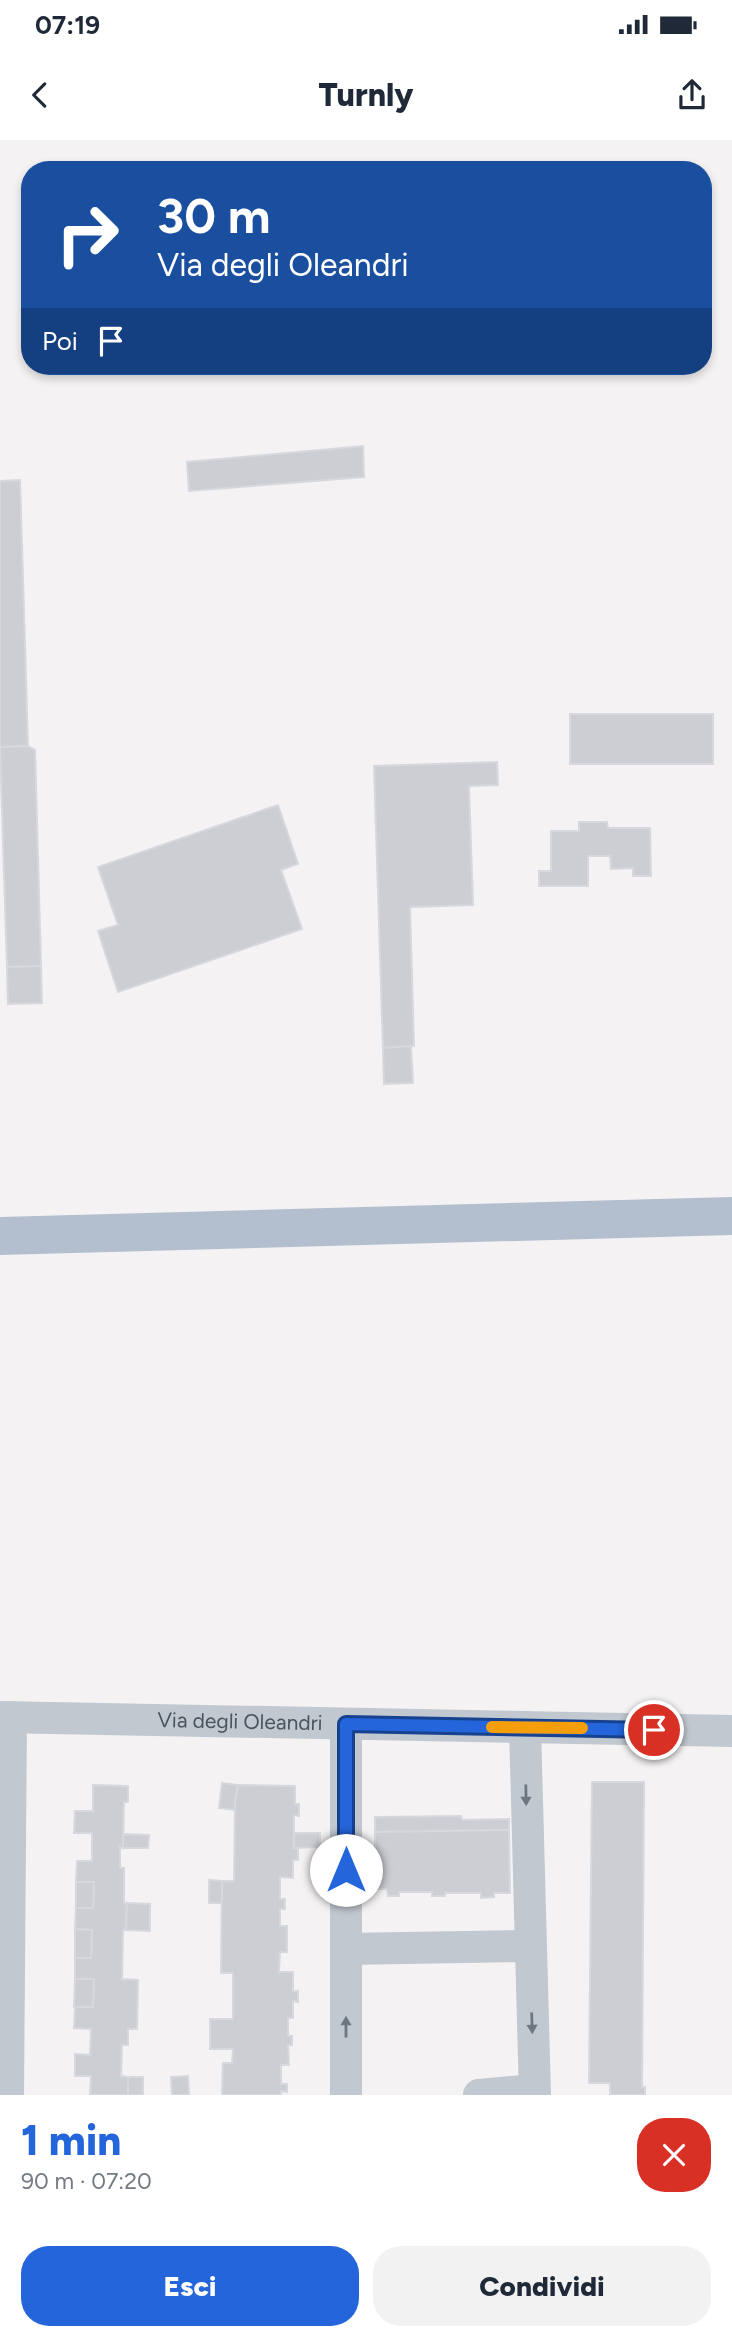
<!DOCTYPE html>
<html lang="it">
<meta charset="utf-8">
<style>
:root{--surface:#fff;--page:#f2f2f3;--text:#1f2937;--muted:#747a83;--accent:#2465dc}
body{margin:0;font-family:Figtree,sans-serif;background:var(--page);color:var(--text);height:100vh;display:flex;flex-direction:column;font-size:26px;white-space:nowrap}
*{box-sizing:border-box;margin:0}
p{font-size:23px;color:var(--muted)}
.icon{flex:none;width:38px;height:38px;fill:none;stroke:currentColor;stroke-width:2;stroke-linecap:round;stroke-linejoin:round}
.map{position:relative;height:1955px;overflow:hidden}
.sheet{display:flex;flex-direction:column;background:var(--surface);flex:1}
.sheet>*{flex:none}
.guide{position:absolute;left:21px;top:21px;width:691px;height:214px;border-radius:28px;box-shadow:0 4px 10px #0003;background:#1a4fa0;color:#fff;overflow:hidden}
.pin{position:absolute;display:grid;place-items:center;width:60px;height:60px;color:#fff;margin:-30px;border:4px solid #fff;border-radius:50%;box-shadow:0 2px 7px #0007}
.me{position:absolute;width:77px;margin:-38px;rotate:0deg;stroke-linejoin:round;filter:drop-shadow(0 0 5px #0008)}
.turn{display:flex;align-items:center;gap:24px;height:147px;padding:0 21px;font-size:32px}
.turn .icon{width:91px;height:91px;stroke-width:2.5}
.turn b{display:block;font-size:49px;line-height:60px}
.then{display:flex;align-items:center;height:66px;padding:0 21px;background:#0003;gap:14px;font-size:26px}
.round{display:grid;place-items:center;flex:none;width:74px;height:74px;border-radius:28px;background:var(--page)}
.headline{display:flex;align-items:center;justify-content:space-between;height:119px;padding:0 21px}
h1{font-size:42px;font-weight:800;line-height:52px;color:var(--accent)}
.action{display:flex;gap:14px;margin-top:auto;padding:14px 21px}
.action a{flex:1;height:80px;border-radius:28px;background:var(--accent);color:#fff;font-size:28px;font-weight:800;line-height:80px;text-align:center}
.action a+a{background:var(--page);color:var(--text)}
.status{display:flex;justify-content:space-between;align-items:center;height:49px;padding:0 35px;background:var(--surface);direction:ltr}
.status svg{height:19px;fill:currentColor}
header{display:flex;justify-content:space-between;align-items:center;height:91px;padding:0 21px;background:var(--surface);font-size:32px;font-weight:800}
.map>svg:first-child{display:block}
</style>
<div class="status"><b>07:19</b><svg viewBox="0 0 49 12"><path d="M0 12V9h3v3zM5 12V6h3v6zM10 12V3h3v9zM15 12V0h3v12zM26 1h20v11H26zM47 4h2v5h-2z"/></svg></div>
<header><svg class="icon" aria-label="back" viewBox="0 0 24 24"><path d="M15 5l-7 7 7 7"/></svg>Turnly<svg class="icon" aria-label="share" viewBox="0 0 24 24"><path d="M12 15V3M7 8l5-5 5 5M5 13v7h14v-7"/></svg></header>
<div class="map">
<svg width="732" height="1955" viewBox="0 0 732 1955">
<rect width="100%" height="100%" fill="#f4f2f2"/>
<g fill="#ccced4" stroke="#d6d8dd" stroke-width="2">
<polygon points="363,306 364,337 189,351 187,322"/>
<polygon points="20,340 28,606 0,607 0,341"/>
<rect x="570" y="574" width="143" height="50"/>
<polygon points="28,606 35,610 41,826 7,827 0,607"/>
<polygon points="497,622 498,645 469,646 473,765 410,767 414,906 383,908 374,626"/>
<polygon points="278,665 298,724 281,730 302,789 118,852 98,791 118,785 98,727"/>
<polygon points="579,682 607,682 608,688 650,688 651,736 633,736 633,728 611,729 610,716 588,716 588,746 539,746 539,731 551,731 551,691 579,691"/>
<polygon points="41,826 42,863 8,864 7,827"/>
<polygon points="411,906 413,943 384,944 383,908"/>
<polygon points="592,1642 644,1642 642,1947 645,1947 645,1955 610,1955 610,1943 589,1943"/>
<polygon points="222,1643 238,1645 235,1670 219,1668"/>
<polygon points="93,1645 128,1646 128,1662 124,1662 123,1708 120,1707 120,1728 124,1728 124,1763 127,1763 126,1790 123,1790 122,1839 138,1840 137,1889 128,1889 128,1905 122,1905 121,1936 128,1937 128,1955 90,1955 91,1936 75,1936 75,1914 90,1915 91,1889 74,1888 75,1867 93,1867 94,1839 75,1839 75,1818 91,1818 92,1790 75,1789 76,1768 93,1768 94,1742 76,1742 77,1721 92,1721 92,1693 74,1693 75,1671 93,1671"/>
<polygon points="238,1645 295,1646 295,1664 299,1664 299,1676 294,1675 294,1708 298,1708 298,1720 293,1720 293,1738 280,1737 280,1759 285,1759 285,1769 280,1769 280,1786 287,1786 287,1812 280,1812 279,1832 293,1832 293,1851 298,1851 298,1862 293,1861 293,1878 288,1878 288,1896 292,1896 292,1905 288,1905 289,1925 281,1925 281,1944 287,1944 287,1952 281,1951 281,1955 222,1955 223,1923 232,1923 233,1909 210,1909 210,1879 233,1879 233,1833 221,1833 222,1741 234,1741 235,1662"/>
<polygon points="461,1676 462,1680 509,1679 509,1690 375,1692 375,1677"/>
<polygon points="509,1690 510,1753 494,1753 494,1757 481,1758 481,1753 445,1753 445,1756 432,1756 432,1752 399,1752 399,1756 388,1756 387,1749 375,1749 375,1692"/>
<polygon points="294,1693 320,1693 320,1707 294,1708"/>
<polygon points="123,1694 149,1695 148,1708 123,1708"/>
<polygon points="209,1740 222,1741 222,1763 209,1763"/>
<polygon points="76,1742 94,1742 93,1768 76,1768"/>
<polygon points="127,1763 150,1764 150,1791 126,1790"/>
<polygon points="75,1789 92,1790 91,1818 75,1818"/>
<polygon points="75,1839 94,1839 93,1867 74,1867"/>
<polygon points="188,1936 189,1955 172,1955 171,1937"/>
<rect x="128" y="1937" width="15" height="18"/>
</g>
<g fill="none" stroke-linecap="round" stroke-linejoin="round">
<g stroke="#c1c8d0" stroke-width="32">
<path id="s1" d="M0 1577 732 1591"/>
<polyline points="346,1584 346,1955"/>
<polyline points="525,1587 535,1955"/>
<polyline points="346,1809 530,1806"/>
<polyline points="8,1955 11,1577"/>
<polyline points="479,1955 534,1950"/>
</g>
<polyline stroke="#b3bfcf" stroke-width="38" points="0,1096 732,1076"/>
</g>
<defs><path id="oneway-solid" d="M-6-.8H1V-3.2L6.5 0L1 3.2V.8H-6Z" transform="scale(1.75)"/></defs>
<g fill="#6e7681">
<use href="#oneway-solid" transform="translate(526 1655) rotate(89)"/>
<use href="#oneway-solid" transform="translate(532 1883) rotate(88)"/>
<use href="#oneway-solid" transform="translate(346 1887) rotate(-90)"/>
</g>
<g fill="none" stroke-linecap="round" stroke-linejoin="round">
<g stroke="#17428f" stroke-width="18">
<polyline id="route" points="346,1730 346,1584 654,1590"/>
</g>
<use href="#route" stroke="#2465dc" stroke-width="12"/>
<polyline stroke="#f59e0b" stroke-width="12" points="492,1587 582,1588"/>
</g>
<g text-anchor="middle" stroke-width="5" stroke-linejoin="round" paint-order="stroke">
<g font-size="21" fill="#4a535f" stroke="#fff">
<text dy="7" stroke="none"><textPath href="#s1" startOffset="240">Via degli Oleandri</textPath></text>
</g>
</g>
</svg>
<div class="pin" style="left:654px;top:1590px;background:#d93025"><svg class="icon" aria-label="arrive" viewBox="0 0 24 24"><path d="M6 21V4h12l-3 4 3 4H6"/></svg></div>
<svg class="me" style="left:346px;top:1730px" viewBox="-20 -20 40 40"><circle r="19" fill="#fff"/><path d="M0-13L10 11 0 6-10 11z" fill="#2465dc"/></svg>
<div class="guide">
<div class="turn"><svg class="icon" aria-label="right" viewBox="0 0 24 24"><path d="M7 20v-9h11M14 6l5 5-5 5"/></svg><div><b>30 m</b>Via degli Oleandri</div></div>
<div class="then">Poi<svg class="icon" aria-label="arrive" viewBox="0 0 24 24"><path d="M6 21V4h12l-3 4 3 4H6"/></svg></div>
</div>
</div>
<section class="sheet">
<div class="headline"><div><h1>1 min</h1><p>90 m · 07:20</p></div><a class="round" style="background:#d93025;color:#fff"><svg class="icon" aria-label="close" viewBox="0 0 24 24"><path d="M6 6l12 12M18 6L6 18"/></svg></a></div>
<div class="action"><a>Esci</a><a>Condividi</a></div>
</section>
